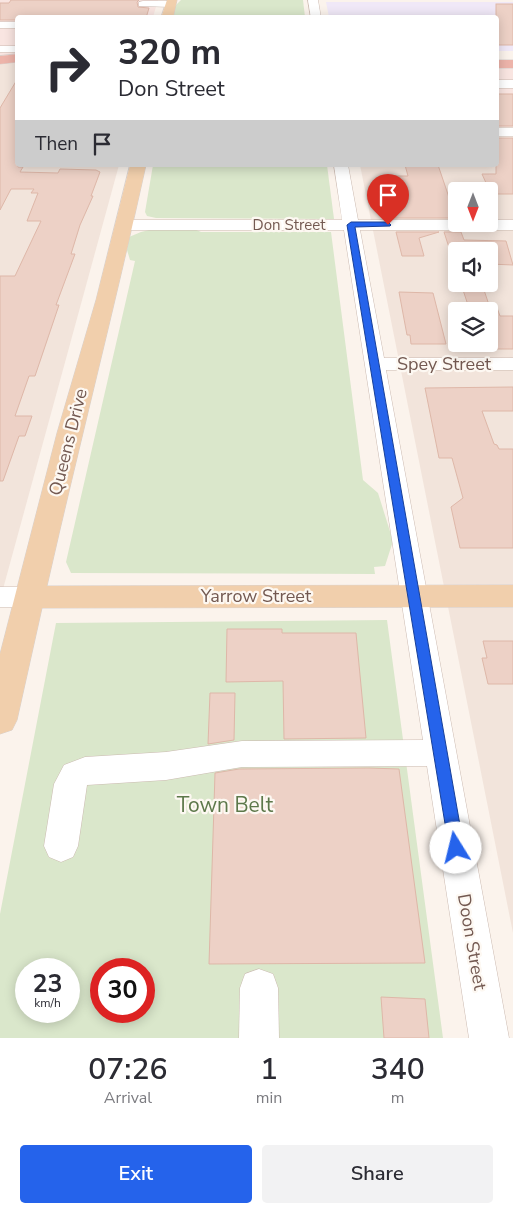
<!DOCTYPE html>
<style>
:root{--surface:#fff;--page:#f2f2f3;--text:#2b2b33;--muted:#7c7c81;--accent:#2563eb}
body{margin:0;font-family:"Nunito Sans",sans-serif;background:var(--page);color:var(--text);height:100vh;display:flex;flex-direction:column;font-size:19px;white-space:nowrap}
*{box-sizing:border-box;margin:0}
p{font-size:16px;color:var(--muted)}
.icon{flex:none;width:28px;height:28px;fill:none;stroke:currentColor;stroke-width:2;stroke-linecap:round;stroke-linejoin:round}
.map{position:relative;height:1038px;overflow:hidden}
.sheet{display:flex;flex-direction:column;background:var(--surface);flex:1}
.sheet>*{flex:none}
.top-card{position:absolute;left:15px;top:15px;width:484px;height:152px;border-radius:5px;box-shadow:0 2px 12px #0003;background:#fff;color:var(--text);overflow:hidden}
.needle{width:32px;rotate:180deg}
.fabs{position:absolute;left:448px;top:182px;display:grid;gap:10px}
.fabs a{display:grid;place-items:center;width:50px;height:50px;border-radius:5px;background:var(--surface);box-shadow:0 2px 12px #0003;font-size:25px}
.speed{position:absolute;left:15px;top:958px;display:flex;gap:10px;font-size:25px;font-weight:700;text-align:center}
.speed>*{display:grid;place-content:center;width:65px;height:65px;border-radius:50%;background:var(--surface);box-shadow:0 2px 12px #0003;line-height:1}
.speed small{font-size:12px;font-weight:400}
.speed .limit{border:8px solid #d22;background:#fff;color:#111}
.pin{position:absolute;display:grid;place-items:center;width:42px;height:42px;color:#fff;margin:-51px -21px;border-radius:50% 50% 50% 0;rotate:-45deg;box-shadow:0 0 5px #0007}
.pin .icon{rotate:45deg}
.me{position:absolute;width:55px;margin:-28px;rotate:351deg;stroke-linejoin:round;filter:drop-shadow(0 0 4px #0008)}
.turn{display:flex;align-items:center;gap:18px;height:105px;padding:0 20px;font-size:22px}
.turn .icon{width:65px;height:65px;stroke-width:2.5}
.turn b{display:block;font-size:35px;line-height:42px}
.then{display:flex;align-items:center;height:48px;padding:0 20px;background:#0003;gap:10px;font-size:19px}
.eta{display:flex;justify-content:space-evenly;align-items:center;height:85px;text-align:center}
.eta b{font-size:30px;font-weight:600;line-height:35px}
.primary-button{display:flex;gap:10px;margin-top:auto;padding:10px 20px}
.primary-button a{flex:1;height:58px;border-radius:5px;background:var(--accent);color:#fff;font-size:20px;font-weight:600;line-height:58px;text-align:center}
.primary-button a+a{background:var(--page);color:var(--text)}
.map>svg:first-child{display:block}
</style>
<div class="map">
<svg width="513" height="1038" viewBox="0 0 513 1038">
<rect width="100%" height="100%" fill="#fbf3ec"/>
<g fill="#f2e4db" fill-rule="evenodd">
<polygon points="0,63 17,63 18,165 119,165 0,600"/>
<path d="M496 138H513V933L360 165H496ZM456 191H489V224H456ZM456 251H489V284H456ZM456 311H489V344H456Z"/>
</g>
<g fill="#f9e5e1">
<polygon points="0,0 158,0 153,17 18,18 17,55 0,55"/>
<rect x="496" y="67" width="17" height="60"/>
</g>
<polygon fill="#f0e8f7" points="326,2 513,2 513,51 496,51 496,18 329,17"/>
<g fill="#dae7cb" fill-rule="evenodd">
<polygon points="181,0 303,0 305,17 172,18 175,6"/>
<polygon points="153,165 327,165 334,219 156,218 147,216 145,212"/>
<polygon points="161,227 192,228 201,232 331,232 363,480 378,493 393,541 385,566 374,567 375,574 71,573 66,562 135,261 130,260 127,250 129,237 141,232"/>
<path d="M387 620 443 1038H0V914L56 623ZM26 969H69V1011H26ZM101 969H144V1011H101Z"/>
</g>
<g fill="#edd1c6" stroke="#deb7a8">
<polygon points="11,0 139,0 137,2 138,7 149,8 146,18 18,18 18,20 0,20 0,3 9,3"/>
<rect x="496" y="4" width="17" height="41"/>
<polygon points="18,78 18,167 23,167 20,172 58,173 60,169 96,170 100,172 91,196 93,196 80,225 71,254 75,254 56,305 59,305 35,376 29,376 15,416 32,416 25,436 19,436 3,481 0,481 0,276 15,276 41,221 27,221 38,193 31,193 34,189 11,189 0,210 0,108"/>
<rect x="496" y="94" width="17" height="32"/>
<polygon points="496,138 513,138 513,194 491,194 482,174 496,174"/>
<polygon points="405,165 438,165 456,218 393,218 384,176 408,176"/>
<polygon points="396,232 439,232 419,238 424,256 402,256"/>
<polygon points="444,232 461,232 464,240 506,241 513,265 489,264 489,251 456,251 456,269"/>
<polygon points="461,284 482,284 489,305 496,305 500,316 513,316 513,349 482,349 480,344 489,344 489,311 470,311"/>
<polygon points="399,292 433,293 446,344 411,344 410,335 407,335"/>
<polygon points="513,387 513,411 482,411 494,444 497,445 499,449 513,449 513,548 460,548 451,507 463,498 452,458 439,458 425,388"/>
<polygon points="227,629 282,629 282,633 356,633 366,738 284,739 283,681 226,682"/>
<polygon points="483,641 513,641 513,684 488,684 482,658 487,658"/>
<polygon points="210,693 235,693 234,740 208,744"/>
<polygon points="369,768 399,769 425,963 209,964 215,773 239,769"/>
<polygon points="381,997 425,999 429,1038 384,1038"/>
</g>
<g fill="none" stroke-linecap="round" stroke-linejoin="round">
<g stroke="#ccbbb2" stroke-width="1">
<g id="minor">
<polygon points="308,0 318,0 321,18 311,18"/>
<polygon points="143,1 171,1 176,4 171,7 139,6 139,2"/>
<rect x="0" y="22" width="18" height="6"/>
<rect x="0" y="46" width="18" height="6"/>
<rect x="496" y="80" width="17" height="8"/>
<rect x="496" y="128" width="17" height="8"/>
<polygon points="334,165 348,165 358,220 456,220 456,224 489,224 489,220 513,220 513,230 360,230 384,358 513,358 513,370 386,370 509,1038 469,1038 427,766 242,767 166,780 87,785 78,846 73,857 61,862 49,857 44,846 54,784 64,765 85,757 166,752 242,741 423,740 344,230 125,230 119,228 117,225 119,222 125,220 342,220"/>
<polygon points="0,587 30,587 40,590 44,597 40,604 30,607 0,607"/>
<polygon points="259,969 273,974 278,988 279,1038 239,1038 240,988 245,974"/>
</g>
</g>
<g stroke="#d8d1ce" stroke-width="1">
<g id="major">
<polygon points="167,0 177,0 173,18 161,18"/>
<path d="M130 165H146C115 306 79 445 47 586L513 585V607L42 608 17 720 12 730 0 734V654L57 433 96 300Z"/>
</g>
</g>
<g stroke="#d8d1ce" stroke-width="1">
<g id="highway">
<polygon points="18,54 18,62 0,64 0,56"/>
<rect x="496" y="60" width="17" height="8"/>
</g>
</g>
<use href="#minor" fill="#fff" fill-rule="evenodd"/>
<use href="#major" fill="#f1cfac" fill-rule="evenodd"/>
<use href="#highway" fill="#edb4aa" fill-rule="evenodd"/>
</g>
<polygon fill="#2563eb" stroke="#184099" points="388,222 391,225 390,226 355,227 464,848 462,853 456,855 451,853 449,848 347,225 351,222"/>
<g text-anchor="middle" stroke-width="4.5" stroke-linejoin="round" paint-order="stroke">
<g font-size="15" fill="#735951" stroke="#fdf8f2">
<text x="289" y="230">Don Street</text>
</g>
<g font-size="18" fill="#735951" stroke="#fdf8f2">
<text x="444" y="370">Spey Street</text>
<text transform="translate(68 442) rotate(-76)" y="6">Queens Drive</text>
<text x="256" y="602">Yarrow Street</text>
<text transform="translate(472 942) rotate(80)" y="6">Doon Street</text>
</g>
<g font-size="21" fill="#5d784a" stroke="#fdf8f2">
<text x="225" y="812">Town Belt</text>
</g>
</g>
</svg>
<div class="fabs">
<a><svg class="needle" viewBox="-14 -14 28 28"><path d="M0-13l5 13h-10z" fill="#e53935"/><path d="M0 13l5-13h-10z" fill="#7c7c81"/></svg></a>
<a><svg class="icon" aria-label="sound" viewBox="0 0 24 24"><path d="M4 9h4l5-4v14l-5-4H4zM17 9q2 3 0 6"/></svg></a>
<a><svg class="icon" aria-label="layers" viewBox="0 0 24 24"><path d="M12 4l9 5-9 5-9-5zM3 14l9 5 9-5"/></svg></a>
</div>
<div class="speed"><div>23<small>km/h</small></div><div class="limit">30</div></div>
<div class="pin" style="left:388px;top:225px;background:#d93025"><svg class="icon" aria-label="arrive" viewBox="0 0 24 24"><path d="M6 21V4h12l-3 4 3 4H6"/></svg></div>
<svg class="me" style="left:456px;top:848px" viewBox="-20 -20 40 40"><circle r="19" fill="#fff"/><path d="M0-13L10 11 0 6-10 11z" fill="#2563eb"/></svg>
<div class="top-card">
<div class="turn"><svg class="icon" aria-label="right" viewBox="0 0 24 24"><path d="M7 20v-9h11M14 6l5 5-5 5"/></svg><div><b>320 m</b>Don Street</div></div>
<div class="then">Then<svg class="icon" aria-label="arrive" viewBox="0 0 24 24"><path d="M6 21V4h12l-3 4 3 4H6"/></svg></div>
</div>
</div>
<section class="sheet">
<div class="eta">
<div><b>07:26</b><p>Arrival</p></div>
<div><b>1</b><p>min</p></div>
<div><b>340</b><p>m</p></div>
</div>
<div class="primary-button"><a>Exit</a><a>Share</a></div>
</section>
